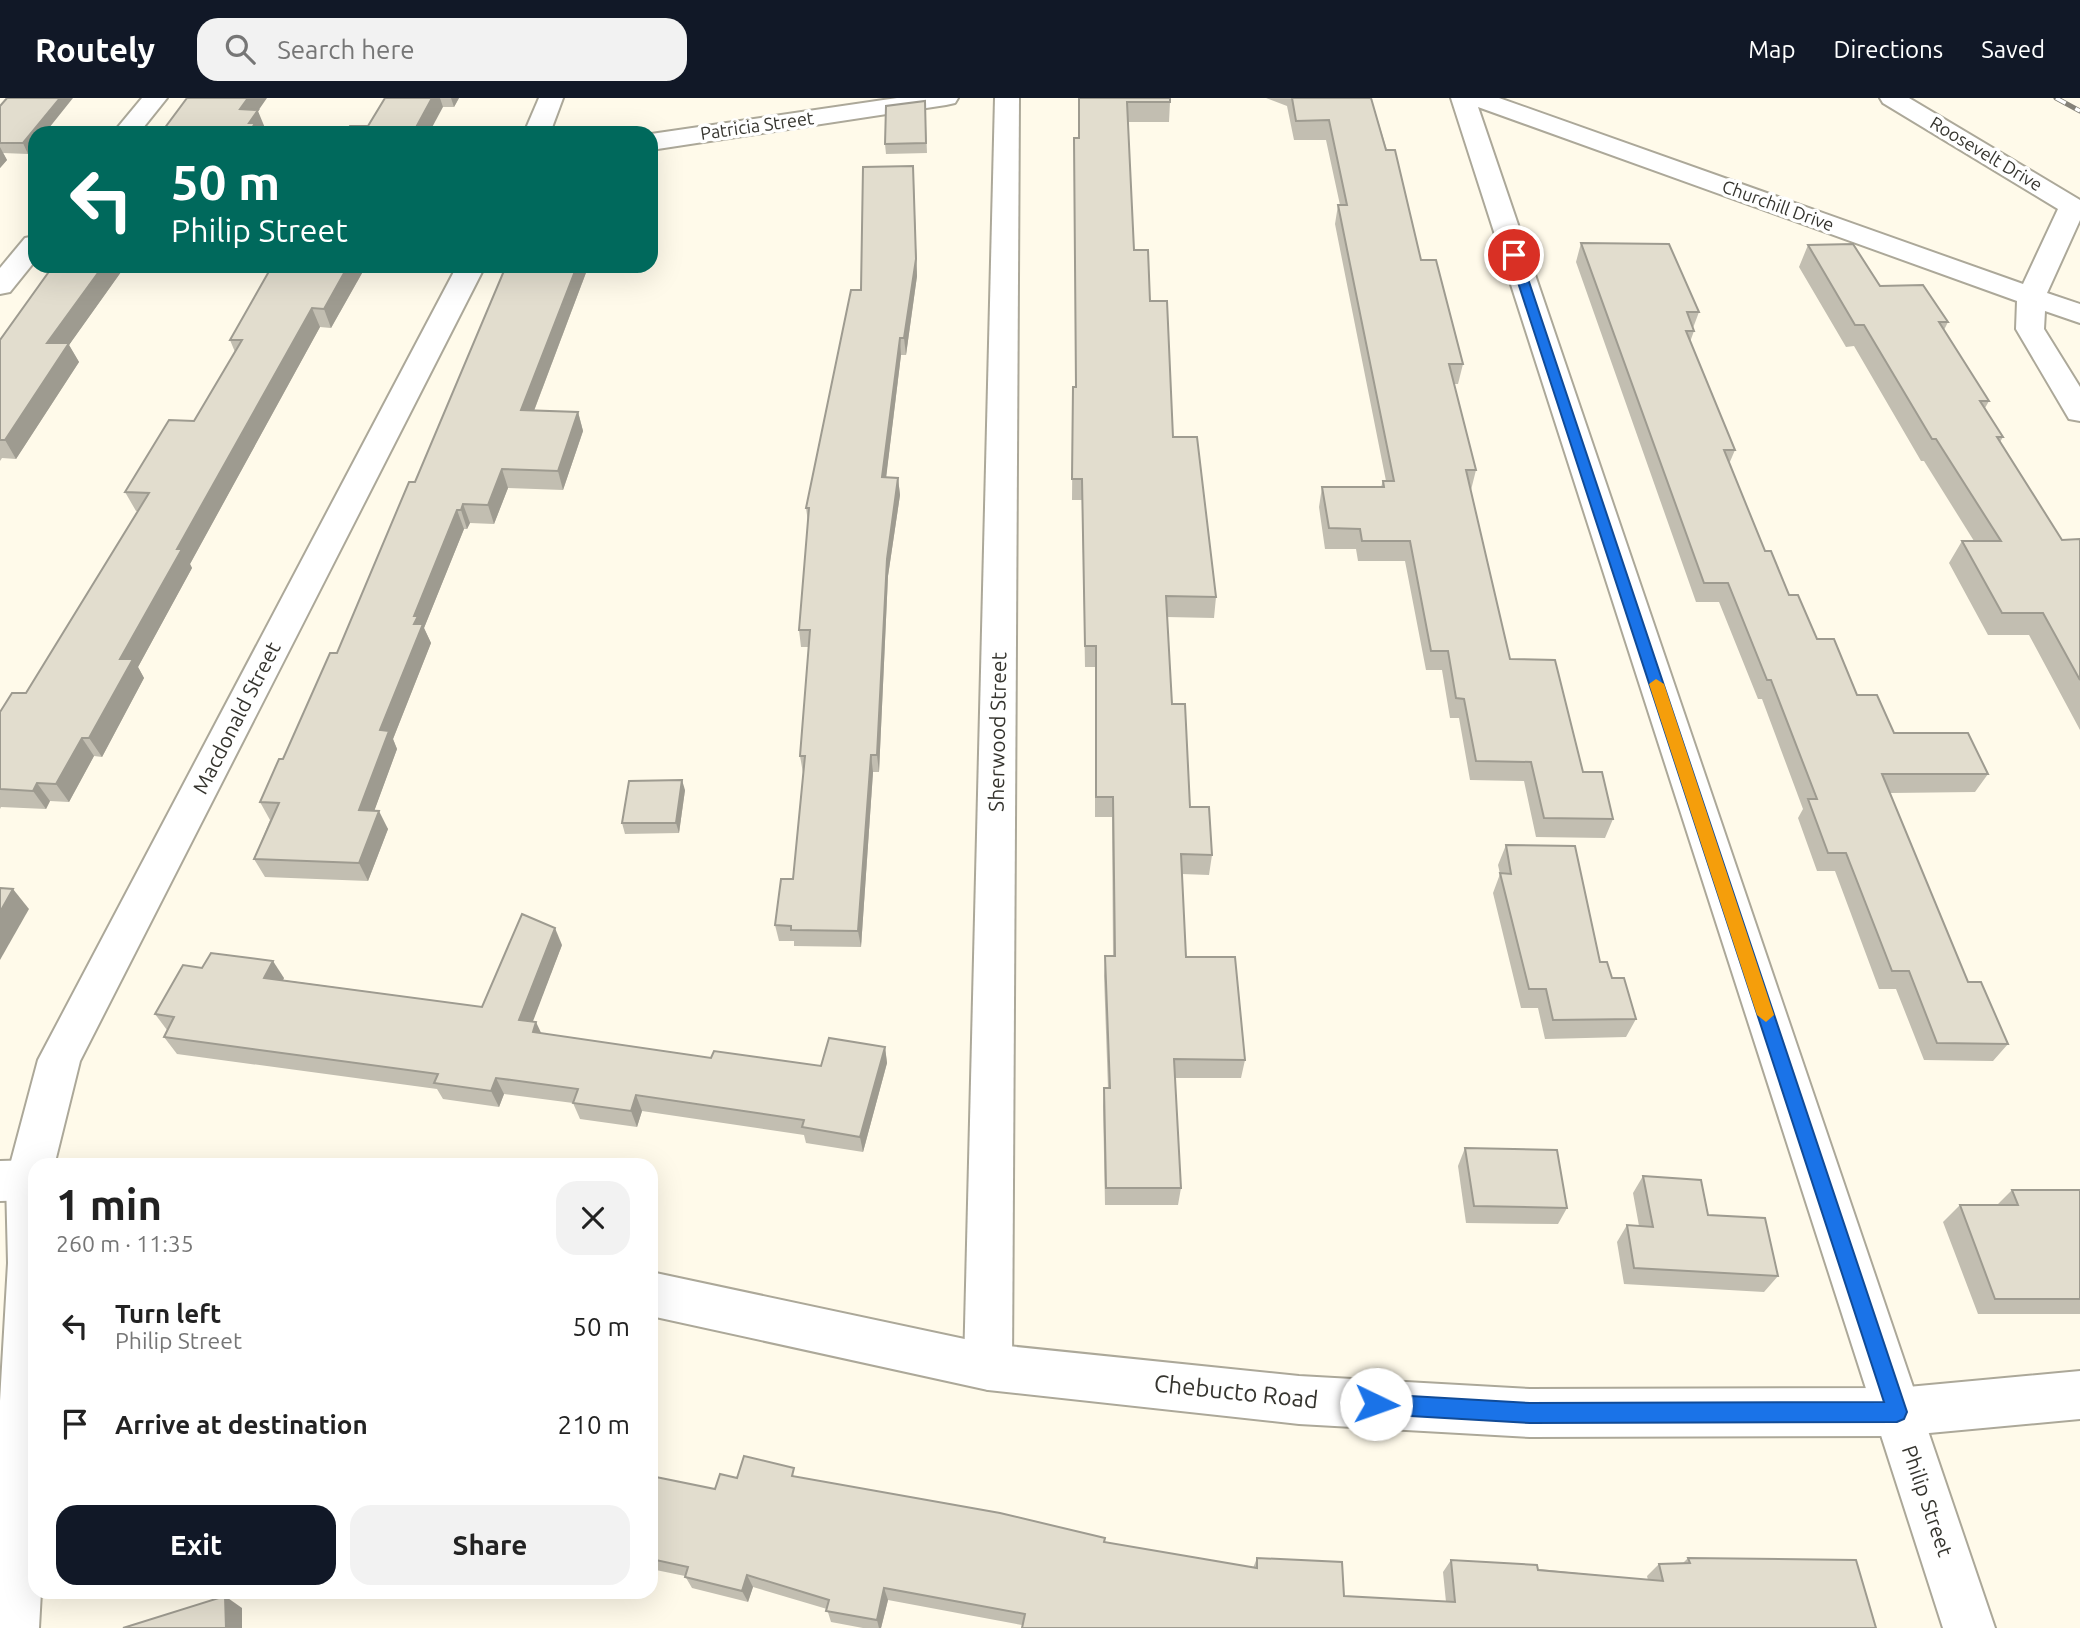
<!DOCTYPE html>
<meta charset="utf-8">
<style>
:root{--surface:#fff;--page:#f2f2f2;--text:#222;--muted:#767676;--accent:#111827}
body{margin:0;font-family:Ubuntu,sans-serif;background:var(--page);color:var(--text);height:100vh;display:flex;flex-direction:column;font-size:26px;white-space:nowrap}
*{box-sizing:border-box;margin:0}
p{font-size:23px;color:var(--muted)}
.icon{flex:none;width:38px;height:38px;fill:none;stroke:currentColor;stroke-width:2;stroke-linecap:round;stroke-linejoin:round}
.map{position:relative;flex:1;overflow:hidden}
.panel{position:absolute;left:28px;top:1060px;width:630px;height:441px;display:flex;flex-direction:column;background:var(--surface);border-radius:21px;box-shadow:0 7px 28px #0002}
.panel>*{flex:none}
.hud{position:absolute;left:28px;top:28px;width:630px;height:147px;border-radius:21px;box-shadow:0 7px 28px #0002;background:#00695c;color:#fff;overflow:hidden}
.pin{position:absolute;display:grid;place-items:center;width:60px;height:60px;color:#fff;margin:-30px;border:4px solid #fff;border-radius:50%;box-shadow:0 2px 7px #0007}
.me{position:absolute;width:77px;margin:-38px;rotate:93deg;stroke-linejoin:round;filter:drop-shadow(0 0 5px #0008)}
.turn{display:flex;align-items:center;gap:24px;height:147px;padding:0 28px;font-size:32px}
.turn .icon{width:91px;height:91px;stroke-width:2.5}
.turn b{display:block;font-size:49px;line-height:60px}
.round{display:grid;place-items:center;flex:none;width:74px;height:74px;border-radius:21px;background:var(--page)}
.headline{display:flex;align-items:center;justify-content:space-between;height:119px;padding:0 28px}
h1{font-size:42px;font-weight:600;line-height:52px}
.primary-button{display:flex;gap:14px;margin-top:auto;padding:14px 28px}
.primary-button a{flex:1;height:80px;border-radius:21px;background:var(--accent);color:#fff;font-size:28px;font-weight:600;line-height:80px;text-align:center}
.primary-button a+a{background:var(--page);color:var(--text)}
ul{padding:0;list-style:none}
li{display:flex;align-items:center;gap:21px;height:98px;padding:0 28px}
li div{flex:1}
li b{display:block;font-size:26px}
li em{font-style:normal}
header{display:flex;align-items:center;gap:42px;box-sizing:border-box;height:98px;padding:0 35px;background:var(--accent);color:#fff}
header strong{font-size:33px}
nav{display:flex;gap:38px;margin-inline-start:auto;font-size:24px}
.search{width:490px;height:63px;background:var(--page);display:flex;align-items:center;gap:18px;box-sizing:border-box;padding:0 24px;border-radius:21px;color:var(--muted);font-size:26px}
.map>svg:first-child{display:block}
</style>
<header>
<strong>Routely</strong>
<div class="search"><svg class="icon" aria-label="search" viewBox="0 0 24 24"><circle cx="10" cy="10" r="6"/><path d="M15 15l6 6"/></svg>Search here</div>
<nav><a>Map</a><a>Directions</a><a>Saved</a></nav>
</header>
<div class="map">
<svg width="2080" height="1530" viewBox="0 0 2080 1530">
<rect width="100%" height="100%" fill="#fffaea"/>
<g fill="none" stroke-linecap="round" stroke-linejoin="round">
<g stroke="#aca899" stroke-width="4">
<g id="minor">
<polygon points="142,0 167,0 139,35 113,35"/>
<polygon points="897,0 958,0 955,5 946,7 651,52 651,36"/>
<polygon points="995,0 1019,0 1012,1269 1005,1285 988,1292 971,1285 964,1269"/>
<polygon points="1451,0 1499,0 2023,186 2058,111 1883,5 1880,0 1909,0 2080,102 2080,122 2047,195 2080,206 2080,225 2045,213 2044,231 2080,289 2080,323 2069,321 2016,231 2017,203 1478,9 1995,1530 1943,1530"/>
<polygon points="35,138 35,163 10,194 0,196 0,170 25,140"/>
</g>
</g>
<g stroke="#aca899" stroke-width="4">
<g id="tertiary">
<polygon points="539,0 563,0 550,35 524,35"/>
<polygon points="457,168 485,168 80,963 54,1068 35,1068 35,1494 41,1494 39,1530 0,1530 0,1303 8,1165 6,1082 38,962"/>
</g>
</g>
<g stroke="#aca899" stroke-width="4">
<g id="primary">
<polygon points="35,1062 50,1068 35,1068 35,1102 0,1103 0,1063"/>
<polygon points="651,1174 988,1246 1299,1278 1530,1291 1897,1290 2080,1273 2080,1321 1897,1338 1530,1339 1299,1326 988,1292 651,1218"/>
<polygon points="35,1324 35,1397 21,1403 3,1396 0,1369 18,1332"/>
</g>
</g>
<use href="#minor" fill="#fff" fill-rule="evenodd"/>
<use href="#tertiary" fill="#fff" fill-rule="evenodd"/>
<use href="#primary" fill="#fff" fill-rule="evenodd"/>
<g stroke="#848178" stroke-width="5">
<polyline id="rail" points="2056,0 2080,13"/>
</g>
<use href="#rail" stroke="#fff" stroke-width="3.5" stroke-dasharray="11" stroke-linecap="butt"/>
</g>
<g fill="#c2beb1">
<polygon points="385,0 459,0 454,9 443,9 368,28"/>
<polygon points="1078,0 1170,4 1169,24 1128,24 1134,152 1150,203 1173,339 1216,499 1214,520 1167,519 1172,606 1190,709 1212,757 1209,777 1182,776 1186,859 1245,962 1241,980 1175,980 1181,1090 1178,1107 1105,1107 1103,1008 1104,990 1108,990 1104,878 1105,858 1113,858 1112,719 1095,719 1095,569 1085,569 1082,402 1072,402 1073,289 1076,289 1074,60 1074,40 1078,40"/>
<polygon points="1266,0 1371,0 1421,162 1463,266 1458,286 1454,286 1476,372 1471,392 1510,561 1613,721 1605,740 1536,739 1524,683 1470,682 1459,620 1450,620 1442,572 1426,572 1405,463 1358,463 1356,451 1325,451 1319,409 1322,389 1381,389 1383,383 1386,383 1335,126 1338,107 1340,107 1326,42 1294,42 1287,8"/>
<polygon points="925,3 927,55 886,56 885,46"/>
<polygon points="0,8 35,35 35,47 28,56 3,55 7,62 0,70"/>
<polygon points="914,85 917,178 906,257 901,257 886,379 898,380 900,397 888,478 879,674 873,674 861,849 794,848 794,843 779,843 775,827 793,781 803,675 800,658 809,549 801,549 799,532 808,424 806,410 861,192"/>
<polygon points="1581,145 1699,214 1693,230 1694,233 1690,244 1735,352 1729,366 1765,453 1789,497 1817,541 1857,597 1894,635 1988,676 1975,694 1890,695 1968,884 2008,946 1993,963 1924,962 1896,891 1879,891 1835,773 1817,773 1798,720 1803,711 1762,601 1758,601 1719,504 1696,504 1576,164"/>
<polygon points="1808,147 1948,224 1944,232 1989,303 1985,310 2003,339 2000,344 2062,442 2080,441 2080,632 2029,537 1988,537 1949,465 1962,443 1974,443 1924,363 1921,363 1854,248 1846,249 1799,169"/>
<polygon points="53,168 135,168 131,175 121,174 69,247 79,264 16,361 2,360 0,363 0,242"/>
<polygon points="272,168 366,168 331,230 320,229 190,466 192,470 138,569 144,580 102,659 94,658 69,704 50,703 46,711 1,709 0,711 0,614 26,595 138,413 136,413 125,394 194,323 235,254 230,242"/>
<polygon points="506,168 601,168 600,173 587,172 534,313 578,314 583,333 563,392 508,390 494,426 470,425 467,431 464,431 424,530 431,545 393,641 397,651 374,713 388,731 368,783 265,779 254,761 270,722 260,704 337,555 415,384"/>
<polygon points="685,692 679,735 625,736 622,725"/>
<polygon points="1506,747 1612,880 1636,921 1626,939 1545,941 1538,910 1521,910 1493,795 1500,776 1498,767"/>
<polygon points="562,847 532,924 541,935 711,960 821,968 885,949 887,965 863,1054 806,1045 804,1037 642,1013 637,1029 580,1021 573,1005 504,996 499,1009 443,1001 437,991 177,956 164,939 167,932 155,916 284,880 283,882 482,909"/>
<polygon points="1465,1050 1567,1110 1558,1126 1466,1125 1458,1068"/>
<polygon points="1643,1078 1708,1117 1778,1178 1764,1194 1624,1186 1617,1144 1627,1127 1639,1128 1633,1095"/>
<polygon points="2012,1092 2080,1092 2080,1216 1978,1216 1943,1124 1960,1107 1997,1107"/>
<polygon points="651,1378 715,1391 737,1380 797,1379 1105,1445 1253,1470 1257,1460 1344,1498 1446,1504 1443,1474 1451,1462 1648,1482 1647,1478 1659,1466 1683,1465 1688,1460 1876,1530 1022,1527 888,1502 881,1530 863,1530 831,1524 827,1511 753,1489 748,1504 692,1490 685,1478 651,1471"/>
</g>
<g fill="#9e9b90">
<polygon points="60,0 73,0 45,35 35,35 35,47 28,56 23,45"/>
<polygon points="248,0 267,0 258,13 265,30 261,35 249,35 240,11"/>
<polygon points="432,0 440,0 443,9 429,35 413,35"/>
<polygon points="451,0 459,0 454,9"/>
<polygon points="0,49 7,62 0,70"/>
<polygon points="913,68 917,178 906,257 904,240"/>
<polygon points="103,168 118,168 121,174 69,247 79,264 16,361 5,342 47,245"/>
<polygon points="128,168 135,168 131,175"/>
<polygon points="348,168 366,168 331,230 324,211"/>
<polygon points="577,168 586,168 587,172 527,331 521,312"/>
<polygon points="312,210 320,229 190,466 192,470 138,569 144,580 102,659 89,640 120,561 177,451"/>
<polygon points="900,240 901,257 884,397 882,379"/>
<polygon points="578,314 583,333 563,392 558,373"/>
<polygon points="502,371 508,390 494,426 488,407"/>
<polygon points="898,380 900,397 888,478 879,674 877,657 887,461"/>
<polygon points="463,406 470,425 467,431 461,412"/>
<polygon points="457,412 464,431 424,530 431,545 393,641 397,651 368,730 359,712 380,632 414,526 414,518"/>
<polygon points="82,640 94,658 69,704 56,686"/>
<polygon points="871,657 873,674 861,849 858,833"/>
<polygon points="682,682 685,692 679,735 676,725"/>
<polygon points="37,685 50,703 46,711 33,693"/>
<polygon points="379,713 388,731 368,783 359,765"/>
<polygon points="13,791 29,811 0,862 0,814"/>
<polygon points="555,830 562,847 527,939 519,922"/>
<polygon points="273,863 284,880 275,897 264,880"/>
<polygon points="536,924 544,941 533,934"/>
<polygon points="885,949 887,965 863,1054 860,1039"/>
<polygon points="496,980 504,996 499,1009 491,993"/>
<polygon points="636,997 642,1013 637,1029 631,1013"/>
<polygon points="747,1477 753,1489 748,1504 742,1493"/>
<polygon points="884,1490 888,1502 881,1530 879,1530 877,1522"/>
<polygon points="225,1498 242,1510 242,1530 226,1530"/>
</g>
<g fill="#e2ddce" stroke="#9e9b90" stroke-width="2">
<polygon points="7,0 60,0 23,45 0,45 0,8"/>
<polygon points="187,0 248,0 240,11 258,12 249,25 255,25 249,35 161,35"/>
<polygon points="385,0 432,0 413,35 345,35 350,28 368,28"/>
<polygon points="1079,0 1170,0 1170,4 1127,4 1134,152 1148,152 1150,203 1167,203 1173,339 1197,339 1216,499 1166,498 1172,606 1185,606 1190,709 1209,709 1212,757 1181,756 1186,859 1235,859 1245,962 1174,961 1181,1090 1106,1090 1104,990 1110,990 1105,858 1115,858 1113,699 1096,699 1096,548 1085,548 1082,381 1072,381 1073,289 1076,289 1074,40 1079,40"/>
<polygon points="1292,0 1371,0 1386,52 1395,52 1421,162 1436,162 1463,266 1449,266 1476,372 1466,372 1510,561 1555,562 1583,674 1602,674 1613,721 1544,720 1531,664 1476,663 1464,601 1456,600 1448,553 1431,553 1410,443 1362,443 1360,431 1329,430 1322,389 1384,389 1383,383 1394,383 1338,107 1347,107 1329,22 1296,23"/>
<polygon points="925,3 926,45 885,46 886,8"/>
<polygon points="913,68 916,161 904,240 900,240 882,379 898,380 887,461 877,657 871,657 858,833 791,832 791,828 775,827 781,781 793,781 805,658 800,658 810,532 799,532 809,410 806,410 851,192 861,192 863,69"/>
<polygon points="1581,145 1669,146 1699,214 1687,214 1694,233 1686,233 1735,352 1724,352 1765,453 1771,453 1789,497 1798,497 1817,541 1834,541 1857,597 1877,597 1894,635 1968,635 1988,676 1882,676 1968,884 1981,884 2008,946 1937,945 1909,873 1892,873 1846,755 1828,755 1808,701 1817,701 1771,582 1767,582 1728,485 1704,485"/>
<polygon points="1853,146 1880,188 1923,187 1948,224 1939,224 1989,303 1980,303 2003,339 1997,339 2062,442 2080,441 2080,582 2043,515 2002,515 1962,443 2001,443 1936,341 1932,341 1864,227 1855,227 1808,147"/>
<polygon points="53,168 103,168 47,245 69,245 5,342 0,342 0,242"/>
<polygon points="272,168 348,168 324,211 312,210 177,451 182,451 120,561 133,561 89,640 82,640 56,686 37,685 33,693 0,691 0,614 12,595 26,595 149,395 125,394 169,322 194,323 242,242 230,242"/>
<polygon points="506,168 577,168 521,312 578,314 558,373 502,371 488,407 463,406 461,412 457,412 414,518 418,518 414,526 423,526 380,632 389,633 359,712 379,713 359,765 254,761 279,705 260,704 279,661 283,661 330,555 337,555 409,384 415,384"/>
<polygon points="682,682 676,725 622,725 629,683"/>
<polygon points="1506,747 1575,748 1600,864 1607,864 1612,880 1624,880 1636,921 1553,922 1546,891 1529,891 1500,775 1511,776"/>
<polygon points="0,790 13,791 0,814"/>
<polygon points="522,816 555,830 519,922 536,924 533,934 711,960 714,953 821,968 829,940 885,949 860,1039 802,1029 804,1022 636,997 631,1013 573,1005 578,991 496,980 491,993 434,985 438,976 164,939 174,919 155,916 183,867 202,870 211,855 273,863 264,880 482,909"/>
<polygon points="1465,1050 1557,1052 1567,1110 1474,1108"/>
<polygon points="1643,1078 1701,1082 1708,1117 1765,1120 1778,1178 1634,1170 1627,1127 1653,1129"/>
<polygon points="2012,1092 2080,1092 2080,1201 1995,1201 1960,1107 2018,1107"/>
<polygon points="744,1358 794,1370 792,1378 1000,1415 1105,1440 1104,1444 1257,1470 1257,1460 1342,1464 1344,1498 1455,1504 1451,1462 1537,1467 1538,1472 1663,1483 1659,1466 1690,1465 1688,1460 1856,1462 1876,1530 1022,1530 1025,1516 884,1490 877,1522 826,1513 829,1502 747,1477 742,1493 685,1479 688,1469 651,1461 651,1378 715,1391 720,1376 737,1380"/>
<polygon points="225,1498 226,1530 123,1530"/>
</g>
<polygon fill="#1a73e8" stroke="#114b97" stroke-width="2" points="1514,154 1520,157 1907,1314 1904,1321 1897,1324 1530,1325 1376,1316 1369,1313 1366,1306 1369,1299 1376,1296 1530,1305 1884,1304 1509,157"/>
<polygon fill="#f59e0b" points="1656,581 1664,586 1774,917 1766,924 1757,917 1649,586"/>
<g text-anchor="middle" stroke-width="7" stroke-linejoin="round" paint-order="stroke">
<g font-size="18" fill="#36352f" stroke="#fff">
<text transform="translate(757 28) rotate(-8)" y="6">Patricia Street</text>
<text transform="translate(1986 56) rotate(31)" y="6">Roosevelt Drive</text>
<text transform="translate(1778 108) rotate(20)" y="6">Churchill Drive</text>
</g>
<g font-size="21" fill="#36352f" stroke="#fff">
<text transform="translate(237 620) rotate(-63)" y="7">Macdonald Street</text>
<text transform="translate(998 634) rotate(-89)" y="7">Sherwood Street</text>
<text transform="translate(1927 1403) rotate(71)" y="7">Philip Street</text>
</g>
<g font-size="24" fill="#36352f" stroke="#fff">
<text transform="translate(1236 1294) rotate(6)" y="8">Chebucto Road</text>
</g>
</g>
</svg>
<div class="pin" style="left:1514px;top:157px;background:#d93025"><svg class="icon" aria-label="arrive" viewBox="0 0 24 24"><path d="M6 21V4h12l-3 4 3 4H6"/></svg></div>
<svg class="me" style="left:1376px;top:1306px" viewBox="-20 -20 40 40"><circle r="19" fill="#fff"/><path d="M0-13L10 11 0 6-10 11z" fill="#1a73e8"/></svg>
<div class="hud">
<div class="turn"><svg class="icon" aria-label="left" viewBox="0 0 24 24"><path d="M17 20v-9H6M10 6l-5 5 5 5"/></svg><div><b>50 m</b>Philip Street</div></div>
</div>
<section class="panel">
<div class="headline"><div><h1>1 min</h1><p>260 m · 11:35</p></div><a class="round"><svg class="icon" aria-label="close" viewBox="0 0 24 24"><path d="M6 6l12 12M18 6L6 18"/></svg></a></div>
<ul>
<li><svg class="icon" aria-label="left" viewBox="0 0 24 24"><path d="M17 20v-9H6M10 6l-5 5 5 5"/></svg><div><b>Turn left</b><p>Philip Street</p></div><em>50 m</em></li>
<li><svg class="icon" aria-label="arrive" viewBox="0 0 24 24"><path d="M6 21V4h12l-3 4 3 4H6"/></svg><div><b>Arrive at destination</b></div><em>210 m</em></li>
</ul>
<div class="primary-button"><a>Exit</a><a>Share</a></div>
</section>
</div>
